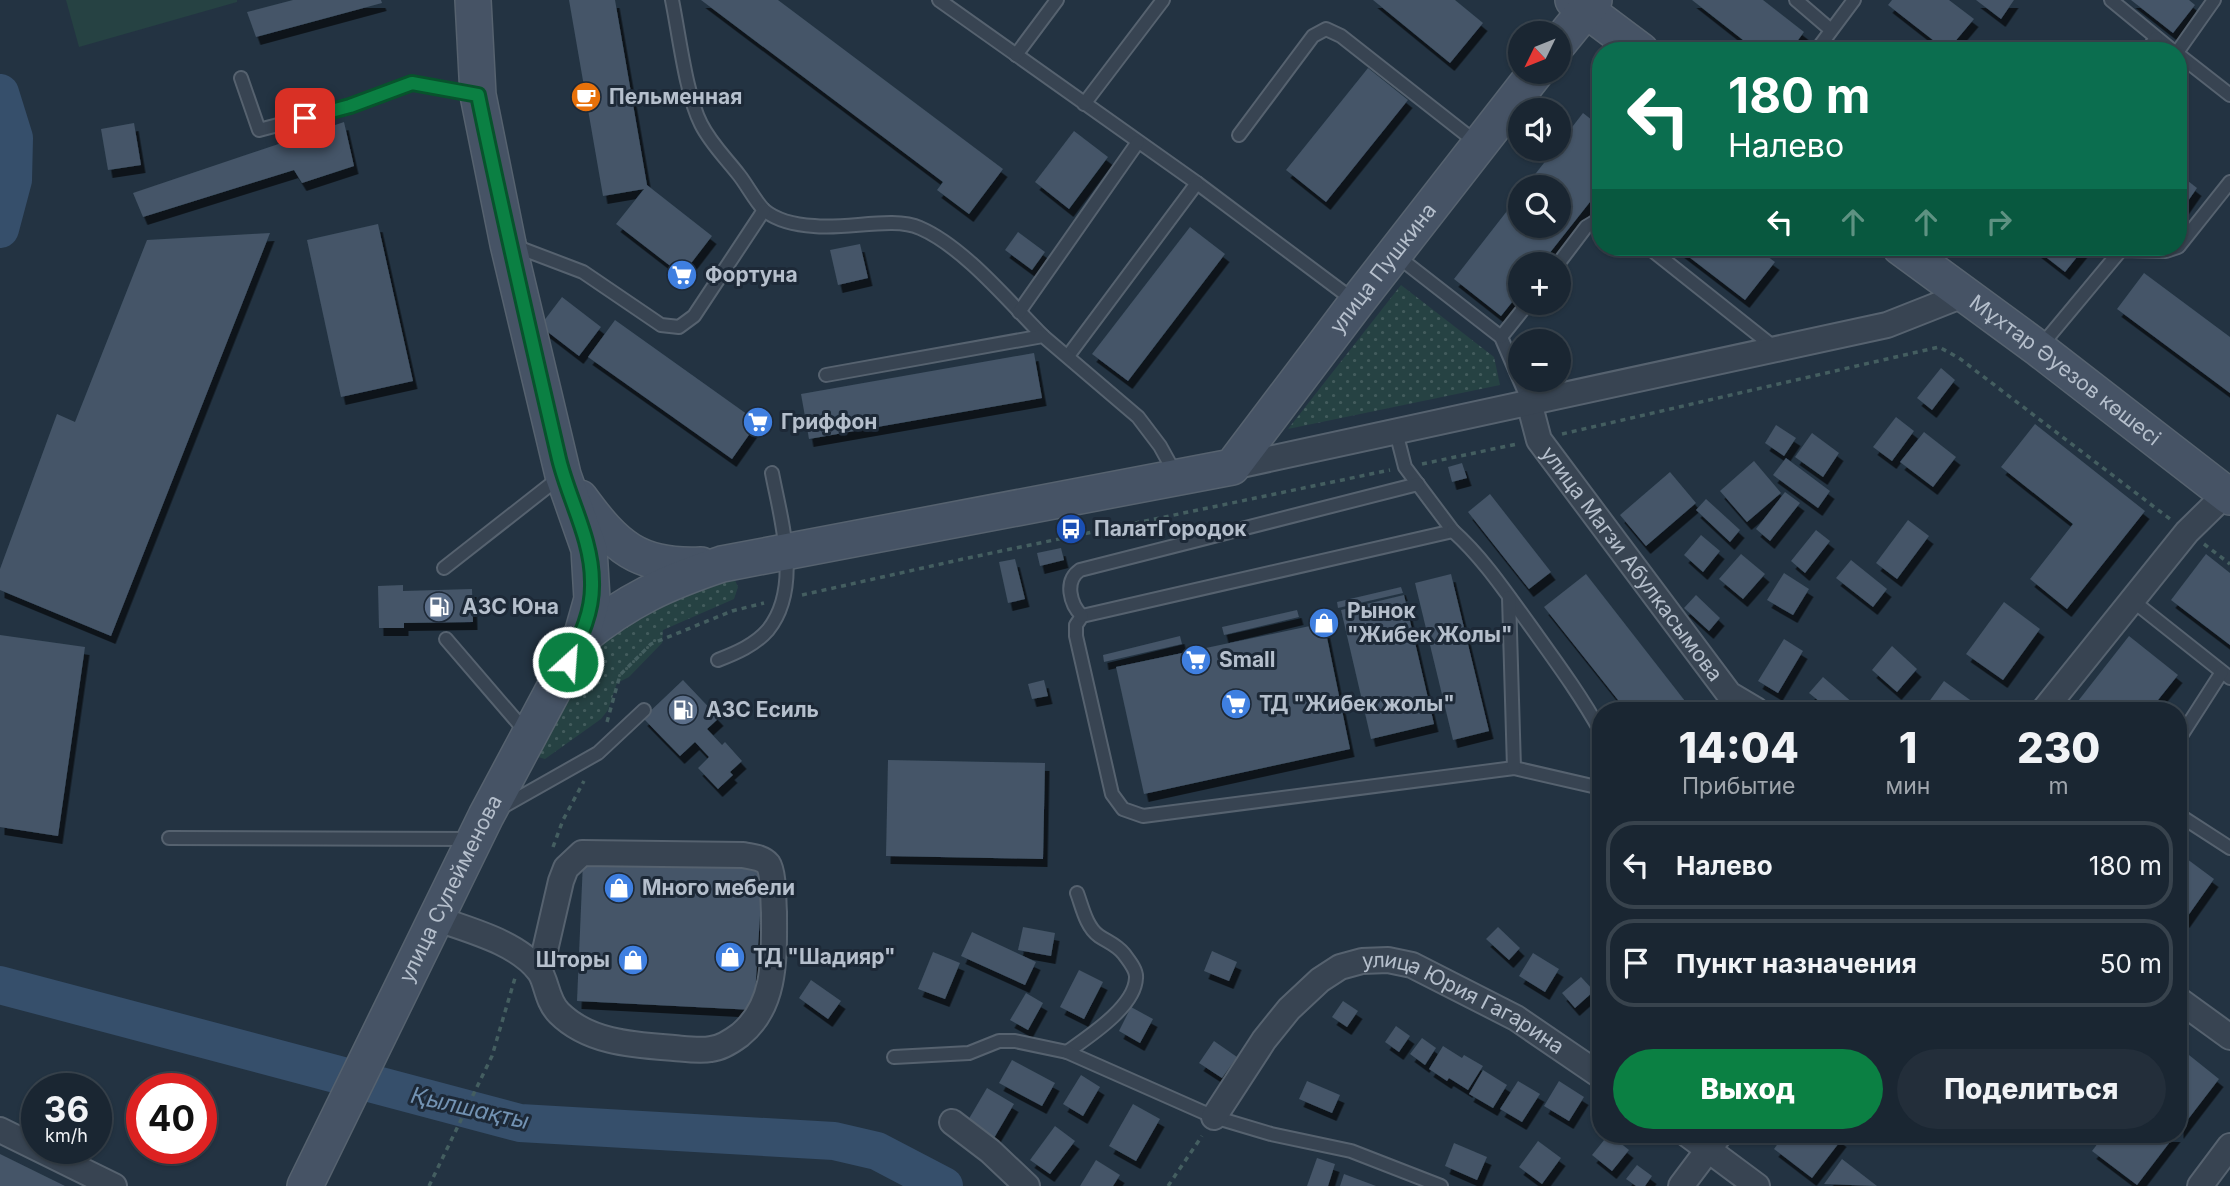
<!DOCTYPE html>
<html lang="ru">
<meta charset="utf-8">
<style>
:root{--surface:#1a2632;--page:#232e3a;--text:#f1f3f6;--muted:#9fa5ac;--line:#38434d;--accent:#0b8043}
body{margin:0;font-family:Inter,sans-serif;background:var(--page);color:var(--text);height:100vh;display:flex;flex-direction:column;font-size:26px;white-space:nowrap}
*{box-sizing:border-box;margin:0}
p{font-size:23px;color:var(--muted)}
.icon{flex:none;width:38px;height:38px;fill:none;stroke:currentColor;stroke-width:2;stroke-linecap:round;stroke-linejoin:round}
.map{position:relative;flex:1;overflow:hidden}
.panel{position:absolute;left:1592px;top:702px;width:595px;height:441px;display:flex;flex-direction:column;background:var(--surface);border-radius:28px;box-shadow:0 2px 5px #0004,0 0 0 2px var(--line)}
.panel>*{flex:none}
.hud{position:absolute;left:1592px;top:42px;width:595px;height:214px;border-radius:28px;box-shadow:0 2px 5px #0004,0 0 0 2px var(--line);background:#0b6e4f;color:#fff;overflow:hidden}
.needle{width:46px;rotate:227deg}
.buttons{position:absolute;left:1508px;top:21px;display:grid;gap:14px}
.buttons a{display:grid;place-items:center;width:63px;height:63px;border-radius:50%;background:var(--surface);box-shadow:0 2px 5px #0004,0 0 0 2px var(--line);font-size:35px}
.speed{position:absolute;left:21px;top:1073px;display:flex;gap:14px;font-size:35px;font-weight:700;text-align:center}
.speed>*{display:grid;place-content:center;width:91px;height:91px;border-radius:50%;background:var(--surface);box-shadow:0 2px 5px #0004,0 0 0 2px var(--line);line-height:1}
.speed small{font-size:18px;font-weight:400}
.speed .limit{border:10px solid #d22;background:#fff;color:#111}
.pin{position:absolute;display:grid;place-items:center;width:60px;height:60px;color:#fff;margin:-30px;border-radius:14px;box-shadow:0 4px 10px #0006}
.me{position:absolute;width:77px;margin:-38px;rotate:26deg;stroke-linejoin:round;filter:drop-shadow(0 0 5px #0008)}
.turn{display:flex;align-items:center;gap:24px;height:147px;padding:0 21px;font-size:32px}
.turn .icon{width:91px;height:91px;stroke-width:2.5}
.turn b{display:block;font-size:49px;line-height:60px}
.lanes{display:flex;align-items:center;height:66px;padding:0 21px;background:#0003;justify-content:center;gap:35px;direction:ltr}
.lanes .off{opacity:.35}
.eta{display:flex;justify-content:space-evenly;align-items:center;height:119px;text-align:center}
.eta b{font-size:42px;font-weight:800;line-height:49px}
.button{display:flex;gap:14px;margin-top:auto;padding:14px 21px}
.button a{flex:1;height:80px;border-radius:42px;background:var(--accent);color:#fff;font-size:28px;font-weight:800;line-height:80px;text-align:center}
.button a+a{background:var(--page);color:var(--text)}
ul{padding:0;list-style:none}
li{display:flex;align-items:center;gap:21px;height:88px;margin:0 14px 10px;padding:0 7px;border:4px solid var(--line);border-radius:28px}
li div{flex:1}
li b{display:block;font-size:26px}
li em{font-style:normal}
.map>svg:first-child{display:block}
</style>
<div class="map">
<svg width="2230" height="1186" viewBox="0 0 2230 1186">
<defs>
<pattern id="grass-dots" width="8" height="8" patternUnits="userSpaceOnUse" patternTransform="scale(1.75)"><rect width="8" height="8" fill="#264243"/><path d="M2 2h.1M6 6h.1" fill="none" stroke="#435c5d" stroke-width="1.8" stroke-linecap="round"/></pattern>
<filter id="shadow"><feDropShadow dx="4.5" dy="8" stdDeviation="0" flood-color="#0009"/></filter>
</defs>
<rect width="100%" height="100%" fill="#233342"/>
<g fill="url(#grass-dots)">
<polygon points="1401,285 1494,357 1500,385 1288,429"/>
<path d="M734 578 738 587 734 599 663 630 662 643 629 677 617 683 608 710 601 719 545 759 538 757 533 752C566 695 595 632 658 604 682 593 709 587 734 578Z"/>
</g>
<polygon fill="#264243" points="66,0 237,0 237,2 79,47"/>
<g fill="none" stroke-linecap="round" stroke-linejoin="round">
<g stroke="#364f6b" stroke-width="38">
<polyline points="0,93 14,138 13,180 0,229"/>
<polyline points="0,985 520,1123 834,1141 877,1151 944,1186"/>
</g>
</g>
<g fill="#445567" filter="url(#shadow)">
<polygon points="293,0 381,0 382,3 256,37 247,12"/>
<polygon points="569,0 615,0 647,185 712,236 682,275 616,224 644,189 603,196"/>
<polygon points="701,0 778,0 1003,169 969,214 937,190 943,182"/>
<polygon points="1373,0 1455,0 1483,23 1450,63"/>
<polygon points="1692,0 1763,0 1804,32 1790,51 1757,51"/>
<polygon points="1892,0 1949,0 1974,19 1947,51 1888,5"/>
<polygon points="1976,0 2014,0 2001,19"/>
<polygon points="2131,0 2189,0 2195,5 2173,33"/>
<polygon points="1368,68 1408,100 1326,202 1286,170"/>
<polygon points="1583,113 1601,127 1601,188 1541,264 1521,264 1521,291 1501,316 1454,279 1521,193 1521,226 1559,226 1559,187 1525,187 1555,149 1559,149 1559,144"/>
<polygon points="344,122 354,166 302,183 294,170 143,217 133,193"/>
<polygon points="134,123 141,165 108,170 101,129"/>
<polygon points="1074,131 1108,157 1069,209 1035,182"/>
<polygon points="2179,174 2197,188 2179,214"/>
<polygon points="378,224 413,381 341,397 307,240"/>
<polygon points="1190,227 1225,254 1128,381 1092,354"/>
<polygon points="1018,232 1045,252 1032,270 1005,250"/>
<polygon points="270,233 111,636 0,590 0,569 57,414 75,422 147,240"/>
<polygon points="860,244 868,278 838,285 830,250"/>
<polygon points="1676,247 1755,247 1775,262 1745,300"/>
<polygon points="2033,247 2085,247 2065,272"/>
<polygon points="2144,273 2230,337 2230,393 2117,309"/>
<polygon points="562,297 601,327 579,356 540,326"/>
<polygon points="615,320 758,422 732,459 588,357"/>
<polygon points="1034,353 1042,398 809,439 801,394"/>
<polygon points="1941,368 1955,380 1932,410 1917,398"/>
<polygon points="1896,417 1914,431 1892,461 1873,447"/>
<polygon points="2035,424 2145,511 2067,609 2030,579 2073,524 2001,467"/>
<polygon points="1776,425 1796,438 1784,456 1765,443"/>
<polygon points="1924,432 1956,457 1933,487 1900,462"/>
<polygon points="1812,433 1839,453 1823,477 1795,457"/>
<polygon points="1786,458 1830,491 1818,508 1773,475"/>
<polygon points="1754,461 1781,493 1747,522 1720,491"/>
<polygon points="1462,463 1467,478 1452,482 1448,467"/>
<polygon points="1670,472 1696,503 1646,546 1620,515"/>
<polygon points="1785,492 1800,503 1770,541 1756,529"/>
<polygon points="1490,494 1551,572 1529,589 1468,512"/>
<polygon points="1706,499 1740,530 1730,542 1696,510"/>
<polygon points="1908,520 1929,536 1897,579 1876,563"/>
<polygon points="1816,530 1830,541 1805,573 1791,561"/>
<polygon points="1701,535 1720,551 1703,572 1684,555"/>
<polygon points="1061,548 1064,560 1040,566 1037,553"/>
<polygon points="1741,554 1765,574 1743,599 1719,579"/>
<polygon points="2206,554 2230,573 2230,645 2171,600"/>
<polygon points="1015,559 1025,599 1008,603 999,562"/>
<polygon points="1851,560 1887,589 1873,607 1836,578"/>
<polygon points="1784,573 1809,589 1793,615 1767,600"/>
<polygon points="1451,574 1489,731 1453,740 1415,583"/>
<polygon points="1586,574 1692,710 1626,710 1544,607"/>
<polygon points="403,585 403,591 472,589 473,622 404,623 404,628 379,628 378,586"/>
<polygon points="1401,587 1403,593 1338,608 1337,602"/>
<polygon points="1404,595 1434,724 1371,739 1341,610"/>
<polygon points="1696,595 1720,618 1709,631 1684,608"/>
<polygon points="2004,602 2040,629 2003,680 1966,654"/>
<polygon points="1297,610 1299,617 1224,635 1222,627"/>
<polygon points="1324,623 1350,749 1144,794 1116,667"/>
<polygon points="0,635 85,647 58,836 0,827"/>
<polygon points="1180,636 1182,644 1104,662 1103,655"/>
<polygon points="2129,636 2178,675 2150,710 2071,710"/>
<polygon points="1784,639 1803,651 1778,693 1758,681"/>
<polygon points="1892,646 1917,669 1897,692 1872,670"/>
<polygon points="1823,677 1861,710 1830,710 1809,693"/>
<polygon points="683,680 719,718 707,729 722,745 725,742 742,761 730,772 733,775 718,789 698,768 709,757 695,742 680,756 643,718"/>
<polygon points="1044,680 1048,696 1032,699 1028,684"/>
<polygon points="1944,681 1977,705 1973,710 1923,710"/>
<polygon points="888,760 1045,763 1043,859 886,856"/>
<polygon points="2179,853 2214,879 2185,920 2179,916"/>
<polygon points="583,861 763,869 754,1010 577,1001"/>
<polygon points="1023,927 1055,933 1051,956 1018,950"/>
<polygon points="1498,927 1520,948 1509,960 1486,939"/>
<polygon points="972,932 1036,962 1025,985 961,956"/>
<polygon points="1212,951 1237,962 1229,981 1204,971"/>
<polygon points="933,952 960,963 945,999 918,989"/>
<polygon points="1533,953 1559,969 1545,992 1519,976"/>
<polygon points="1079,970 1103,982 1084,1019 1060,1007"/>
<polygon points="1581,977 1594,991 1575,1008 1562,993"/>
<polygon points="811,980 841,1001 828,1019 799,998"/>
<polygon points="1026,993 1043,1003 1028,1030 1010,1020"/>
<polygon points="1343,1001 1358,1011 1347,1027 1332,1017"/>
<polygon points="1131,1007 1153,1019 1140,1043 1119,1031"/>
<polygon points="1396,1026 1410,1036 1399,1052 1385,1042"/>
<polygon points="1422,1038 1436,1048 1425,1065 1410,1054"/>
<polygon points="1214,1041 1237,1057 1222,1078 1199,1063"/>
<polygon points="1443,1046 1462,1058 1464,1055 1483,1066 1468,1090 1449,1078 1447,1081 1429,1069"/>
<polygon points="2179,1047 2219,1079 2179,1131"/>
<polygon points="1012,1060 1055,1083 1042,1106 999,1083"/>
<polygon points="1483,1070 1507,1085 1493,1108 1469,1094"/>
<polygon points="1081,1075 1100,1087 1083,1116 1063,1104"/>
<polygon points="1307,1081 1340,1095 1332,1113 1299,1099"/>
<polygon points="1518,1081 1540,1094 1522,1122 1500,1109"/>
<polygon points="1559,1081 1584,1097 1569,1121 1544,1106"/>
<polygon points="987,1088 1014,1104 994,1138 967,1122"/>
<polygon points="1133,1104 1160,1119 1136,1161 1109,1146"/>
<polygon points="1055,1126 1075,1141 1050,1174 1030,1160"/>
<polygon points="1609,1134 1629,1150 1612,1171 1592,1155"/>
<polygon points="1785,1134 1835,1134 1842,1139 1812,1178 1774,1149"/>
<polygon points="2105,1134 2176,1134 2137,1185 2092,1151"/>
<polygon points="1538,1141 1561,1158 1542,1184 1519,1167"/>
<polygon points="1454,1143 1487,1157 1477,1180 1445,1166"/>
<polygon points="0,1154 65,1186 0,1186"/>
<polygon points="1317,1158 1335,1164 1328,1186 1307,1186"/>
<polygon points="1842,1159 1877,1186 1824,1184"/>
<polygon points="1096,1160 1120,1175 1113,1186 1080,1186"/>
<polygon points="1637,1165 1652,1176 1645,1186 1636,1186 1626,1179"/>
<polygon points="1344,1174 1376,1186 1340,1186"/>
</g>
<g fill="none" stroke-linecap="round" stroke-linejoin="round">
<g stroke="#56626f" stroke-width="16">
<g id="lane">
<path d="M672 0C679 34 686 95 701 124 711 144 726 158 739 175 747 185 755 201 764 210 777 221 798 225 814 226 846 230 894 216 920 228 964 247 1009 302 1043 336"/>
<polyline points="939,0 1197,183 1356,302"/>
<polyline points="1796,0 1831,30"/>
<polyline points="2111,0 2173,51"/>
<polyline points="1816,51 1854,0"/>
<polyline points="2147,51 2156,38"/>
<polyline points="2178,51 2214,0"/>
<polyline points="1016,55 1057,0"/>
<polyline points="2179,55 2230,95"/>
<polyline points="241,78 259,130 350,106 412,83 474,94"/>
<polyline points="1084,104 1163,0"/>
<polyline points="1239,135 1313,36 1326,29 1341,36 1477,143"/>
<polyline points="512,245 583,272 661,325 679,327 694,316 764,210"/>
<polyline points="2179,246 2230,182"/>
<polyline points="1648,247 1775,348"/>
<polyline points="1397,256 1501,337 1529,402"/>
<polyline points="1558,264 1586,227 1601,218"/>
<polyline points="1019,312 1138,142"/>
<polyline points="1501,337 1528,303"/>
<polyline points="2041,346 2121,250 2166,251 2178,247"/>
<polyline points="1068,356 1197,183"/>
<polyline points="826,375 1043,336 1138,417 1160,446 1176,475"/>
<polyline points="1396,432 1405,467 1453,531 1082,616 1076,625 1076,636 1112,794 1123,809 1143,816 1514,768 1601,788"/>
<path d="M1453 531C1483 558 1505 591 1529 624 1554 659 1580 694 1601 732"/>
<polyline points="444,568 560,477"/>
<polyline points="1509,597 1514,768"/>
<polyline points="2133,601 2230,678"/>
<path d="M1082 616C1070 604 1064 581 1080 570L1418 484"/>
<polyline points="446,639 526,732"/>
<path d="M718 660C736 653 755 645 768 630 802 588 781 520 772 473"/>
<polyline points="2179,739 2222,672"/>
<polyline points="499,809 598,753 644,710"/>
<polyline points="2179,815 2230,848"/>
<polyline points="169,838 472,839"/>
<path d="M1067 1052C1088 1037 1135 1007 1136 978 1137 970 1129 961 1124 954 1117 945 1108 942 1099 936 1086 927 1082 906 1077 893"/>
<polyline points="894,1057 969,1053 999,1041 1015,1041 1067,1052 1214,1117 1271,1134 1351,1151 1441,1186"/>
<polyline points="2092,1136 2094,1134"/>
</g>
</g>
<g stroke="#56626f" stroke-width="28">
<g id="street">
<path id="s1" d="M1529 402 1539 440 1729 694 1756 710"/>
<polyline points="1232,467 1887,325 1963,295"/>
<polyline points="2044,710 2187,532 2230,490"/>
<path d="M435 918C468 930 517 942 539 971 547 981 546 1000 559 1013 589 1043 635 1045 674 1048 686 1049 700 1051 711 1049 721 1048 732 1041 740 1035 777 1005 774 956 774 912 773 901 774 873 768 864 762 857 752 857 743 855L582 853 566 868 561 881 540 972"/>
<polyline points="2179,1000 2230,1037"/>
<path id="s2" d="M1214 1117 1264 1040 1289 1009 1320 980 1340 967 1362 961 1388 960 1412 965 1516 1018 1601 1076"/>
<polyline points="952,1122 990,1151 1027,1186"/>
<polyline points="0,1130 114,1186"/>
<polyline points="1687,1134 1757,1186"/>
<polyline points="1681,1186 1720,1134"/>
<polyline points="2200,1186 2230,1146"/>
</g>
</g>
<g stroke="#56626f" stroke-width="38">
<g id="secondary">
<polyline points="1573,0 1641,51"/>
<polyline points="1559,43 1594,0"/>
<path id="s3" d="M1900 247 2039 349 2230 497"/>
<path d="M580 498C615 546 638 568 701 565"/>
<path id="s4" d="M581 638C628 600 665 583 722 564L1232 467 1356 303 1536 72"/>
<path id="s5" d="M305 1186 486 816 581 638 592 599 589 549 563 475 508 244 478 95 473 0"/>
</g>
</g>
<g stroke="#445e60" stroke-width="3.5" stroke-dasharray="5 5" stroke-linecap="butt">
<polyline points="1562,434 1939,347 1959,358 2170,519"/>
<polyline points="1422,464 1517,444"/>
<polyline points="2204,544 2230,564"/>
<polyline points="802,595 963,559 1390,470"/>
<polyline points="607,722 620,675 651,644 732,611 764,603"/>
<polyline points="553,847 563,820 584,781"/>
<polyline points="429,1186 492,1056 515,978"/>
<polyline points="1168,1186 1202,1136"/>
</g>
<use href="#lane" stroke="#384452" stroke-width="12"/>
<use href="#street" stroke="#384452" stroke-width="24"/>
<use href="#secondary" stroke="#465365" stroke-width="35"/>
</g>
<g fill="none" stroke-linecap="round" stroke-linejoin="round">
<g stroke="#07532c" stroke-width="18">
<path id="route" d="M305 118 350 106 412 83 478 95C503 217 531 338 559 459 569 500 592 539 592 582 593 612 581 636 568 662"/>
</g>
<use href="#route" stroke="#0b8043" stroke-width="12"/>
</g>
<defs>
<g id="cafe-disc" transform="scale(1.575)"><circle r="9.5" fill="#e8710a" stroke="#1d2937"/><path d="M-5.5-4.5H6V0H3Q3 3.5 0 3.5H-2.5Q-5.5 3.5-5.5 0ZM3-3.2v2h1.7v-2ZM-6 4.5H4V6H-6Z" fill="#fff"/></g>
<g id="supermarket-disc" transform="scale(1.575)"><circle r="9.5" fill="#3f7fe0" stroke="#1d2937"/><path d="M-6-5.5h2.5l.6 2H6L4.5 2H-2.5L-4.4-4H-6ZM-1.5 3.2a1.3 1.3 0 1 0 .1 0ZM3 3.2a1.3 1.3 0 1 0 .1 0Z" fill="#fff"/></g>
<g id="bus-disc" transform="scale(1.575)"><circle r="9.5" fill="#1a4fb4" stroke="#1d2937"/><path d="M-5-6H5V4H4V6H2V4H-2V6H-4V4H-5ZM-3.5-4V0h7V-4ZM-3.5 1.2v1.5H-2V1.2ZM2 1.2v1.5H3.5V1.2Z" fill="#fff"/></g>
<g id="fuel-disc" transform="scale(1.575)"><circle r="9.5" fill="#5c6f8a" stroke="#1d2937"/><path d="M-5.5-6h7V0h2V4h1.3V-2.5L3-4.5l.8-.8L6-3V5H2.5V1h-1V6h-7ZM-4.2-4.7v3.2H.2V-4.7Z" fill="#fff"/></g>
<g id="shop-disc" transform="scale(1.575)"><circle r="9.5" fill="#3f7fe0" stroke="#1d2937"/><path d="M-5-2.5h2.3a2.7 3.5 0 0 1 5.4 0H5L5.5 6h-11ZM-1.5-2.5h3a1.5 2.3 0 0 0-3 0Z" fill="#fff"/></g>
</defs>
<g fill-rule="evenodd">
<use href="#cafe-disc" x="586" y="97"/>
<use href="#supermarket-disc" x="682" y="275"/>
<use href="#supermarket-disc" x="758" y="422"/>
<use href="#bus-disc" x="1071" y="529"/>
<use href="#fuel-disc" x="439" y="607"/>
<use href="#shop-disc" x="1324" y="623"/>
<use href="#supermarket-disc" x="1196" y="660"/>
<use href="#supermarket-disc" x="1236" y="704"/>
<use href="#fuel-disc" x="683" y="710"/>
<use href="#shop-disc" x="619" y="888"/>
<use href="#shop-disc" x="730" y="957"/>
<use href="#shop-disc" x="633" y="960"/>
</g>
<g text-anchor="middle" stroke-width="6" stroke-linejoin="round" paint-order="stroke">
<g font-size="21" font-weight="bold" fill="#b5bfcc" stroke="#1d2937" text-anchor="start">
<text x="609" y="104">Пельменная</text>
<text x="705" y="282">Фортуна</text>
<text x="781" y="429">Гриффон</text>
<text x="1094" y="536">ПалатГородок</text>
<text x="462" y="614">АЗС Юна</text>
<text x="1347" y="618">Рынок<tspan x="1347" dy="24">"Жибек Жолы"</tspan></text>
<text x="1219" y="667">Small</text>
<text x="1259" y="711">ТД "Жибек жолы"</text>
<text x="706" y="717">АЗС Есиль</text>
<text x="642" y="895">Много мебели</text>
<text x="753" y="964">ТД "Шадияр"</text>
<text x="610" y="967" text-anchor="end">Шторы</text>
</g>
<g font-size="21" fill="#b5bfcc" stroke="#1d2937">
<text dy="7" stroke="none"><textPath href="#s4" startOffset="929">улица Пушкина</textPath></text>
<text dy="7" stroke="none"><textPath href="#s3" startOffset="206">Мұхтар Әуезов көшесі</textPath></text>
<text dy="7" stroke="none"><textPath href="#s1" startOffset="194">улица Магзи Абулкасымова</textPath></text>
<text dy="7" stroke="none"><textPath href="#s5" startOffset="331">улица Сулейменова</textPath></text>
<text dy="7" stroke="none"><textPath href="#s2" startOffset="332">улица Юрия Гагарина</textPath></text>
</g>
<g font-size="23" font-style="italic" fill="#7292b2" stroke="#1d2937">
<text transform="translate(470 1108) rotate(13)" y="8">Қылшақты</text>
</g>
</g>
</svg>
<div class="buttons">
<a><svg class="needle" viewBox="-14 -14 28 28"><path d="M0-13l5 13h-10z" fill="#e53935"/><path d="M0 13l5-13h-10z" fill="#9fa5ac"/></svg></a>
<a><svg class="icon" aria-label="sound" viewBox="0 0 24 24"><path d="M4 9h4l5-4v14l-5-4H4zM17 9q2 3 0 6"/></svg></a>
<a><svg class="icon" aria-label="search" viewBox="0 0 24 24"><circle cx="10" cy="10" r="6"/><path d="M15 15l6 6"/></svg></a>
<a>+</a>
<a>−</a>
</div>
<div class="speed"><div>36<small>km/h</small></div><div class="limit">40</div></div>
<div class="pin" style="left:305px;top:118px;background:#d93025"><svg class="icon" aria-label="arrive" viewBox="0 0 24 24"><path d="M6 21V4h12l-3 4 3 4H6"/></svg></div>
<svg class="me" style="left:568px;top:662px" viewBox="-20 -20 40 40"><circle r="17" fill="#0b8043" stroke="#fff" stroke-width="3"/><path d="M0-11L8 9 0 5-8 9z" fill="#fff"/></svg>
<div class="hud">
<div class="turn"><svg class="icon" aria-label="left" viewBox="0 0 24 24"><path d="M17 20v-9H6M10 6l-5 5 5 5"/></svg><div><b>180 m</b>Налево</div></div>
<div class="lanes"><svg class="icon" aria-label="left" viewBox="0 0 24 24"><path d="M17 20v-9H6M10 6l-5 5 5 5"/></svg><svg class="icon off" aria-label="ahead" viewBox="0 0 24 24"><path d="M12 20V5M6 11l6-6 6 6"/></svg><svg class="icon off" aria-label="ahead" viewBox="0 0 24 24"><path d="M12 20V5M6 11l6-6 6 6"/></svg><svg class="icon off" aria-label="right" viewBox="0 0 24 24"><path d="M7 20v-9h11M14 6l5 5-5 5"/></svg></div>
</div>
<section class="panel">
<div class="eta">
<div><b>14:04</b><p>Прибытие</p></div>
<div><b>1</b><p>мин</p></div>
<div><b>230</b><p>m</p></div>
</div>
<ul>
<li><svg class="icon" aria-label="left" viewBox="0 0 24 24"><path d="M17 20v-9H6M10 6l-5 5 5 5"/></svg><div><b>Налево</b></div><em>180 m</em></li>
<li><svg class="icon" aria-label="arrive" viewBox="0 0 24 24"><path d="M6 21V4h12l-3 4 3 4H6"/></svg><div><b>Пункт назначения</b></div><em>50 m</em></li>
</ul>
<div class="button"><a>Выход</a><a>Поделиться</a></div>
</section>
</div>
